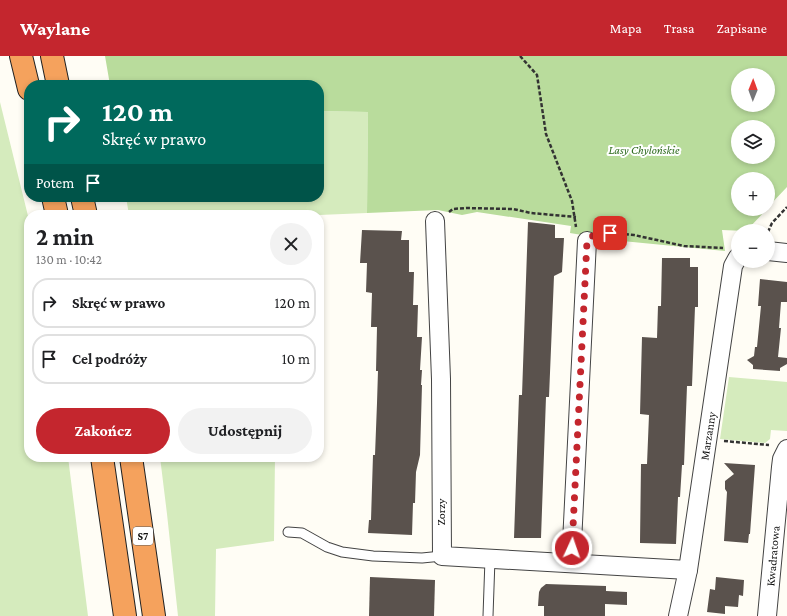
<!DOCTYPE html>
<html lang="pl">
<meta charset="utf-8">
<style>
:root{--surface:#fff;--page:#f2f2f2;--text:#202124;--muted:#757577;--line:#e0e0e0;--accent:#c4262e}
body{margin:0;font-family:"Crimson Pro",serif;background:var(--page);color:var(--text);height:100vh;display:flex;flex-direction:column;font-size:15px;white-space:nowrap}
*{box-sizing:border-box;margin:0}
p{font-size:13px;color:var(--muted)}
.icon{flex:none;width:22px;height:22px;fill:none;stroke:currentColor;stroke-width:2;stroke-linecap:round;stroke-linejoin:round}
.map{position:relative;flex:1;overflow:hidden}
.panel{position:absolute;left:24px;top:154px;width:300px;height:252px;display:flex;flex-direction:column;background:var(--surface);border-radius:16px;box-shadow:0 2px 6px #0003}
.panel>*{flex:none}
.banner{position:absolute;left:24px;top:24px;width:300px;height:122px;border-radius:16px;box-shadow:0 2px 6px #0003;background:#00695c;color:#fff;overflow:hidden}
.needle{width:26px;rotate:1deg}
.buttons{position:absolute;left:731px;top:12px;display:grid;gap:8px}
.buttons a{display:grid;place-items:center;width:44px;height:44px;border-radius:50%;background:var(--surface);box-shadow:0 2px 6px #0003;font-size:20px}
.pin{position:absolute;display:grid;place-items:center;width:34px;height:34px;color:#fff;margin:-17px;border-radius:8px;box-shadow:0 2px 6px #0006}
.me{position:absolute;width:44px;margin:-22px;rotate:3deg;stroke-linejoin:round;filter:drop-shadow(0 0 3px #0008)}
.turn{display:flex;align-items:center;gap:14px;height:84px;padding:0 12px;font-size:18px}
.turn .icon{width:52px;height:52px;stroke-width:2.5}
.turn b{display:block;font-size:28px;line-height:34px}
.then{display:flex;align-items:center;height:38px;padding:0 12px;background:#0003;gap:8px;font-size:15px}
.round{display:grid;place-items:center;flex:none;width:42px;height:42px;border-radius:21px;background:var(--page)}
.head{display:flex;align-items:center;justify-content:space-between;height:68px;padding:0 12px}
h1{font-size:24px;font-weight:700;line-height:30px}
.action{display:flex;gap:8px;margin-top:auto;padding:8px 12px}
.action a{flex:1;height:46px;border-radius:24px;background:var(--accent);color:#fff;font-size:16px;font-weight:700;line-height:46px;text-align:center}
.action a+a{background:var(--page);color:var(--text)}
ul{padding:0;list-style:none}
li{display:flex;align-items:center;gap:12px;height:50px;margin:0 8px 6px;padding:0 4px;border:2px solid var(--line);border-radius:16px}
li div{flex:1}
li b{display:block;font-size:15px}
li em{font-style:normal}
header{display:flex;align-items:center;gap:24px;box-sizing:border-box;height:56px;padding:0 20px;background:var(--accent);color:#fff}
header strong{font-size:19px}
nav{display:flex;gap:22px;margin-inline-start:auto;font-size:14px}
.map>svg:first-child{display:block}
</style>
<header>
<strong>Waylane</strong>
<nav><a>Mapa</a><a>Trasa</a><a>Zapisane</a></nav>
</header>
<div class="map">
<svg width="787" height="560" viewBox="0 0 787 560">
<rect width="100%" height="100%" fill="#fffdf5"/>
<g fill="#d5ebbd">
<polygon points="0,46 29,164 29,401 68,401 88,560 0,560"/>
<polygon points="319,55 368,56 367,157 319,159 129,159 126,141 319,141"/>
<polygon points="729,321 787,326 787,375 771,374 770,383 765,387 720,383"/>
<polygon points="160,401 275,401 274,485 216,493 215,560 178,560 167,458"/>
</g>
<path fill="#b9dc9c" fill-rule="evenodd" d="M105 0H787V131L768 151V123H738V153H767L746 175 722 174 725 195 612 184 570 177 571 170 477 156 462 159 438 154 367 157 368 56 319 55V29H110ZM738 19H768V49H738ZM738 71H768V101H738Z"/>
<g fill="#5a524d">
<polygon points="528,166 555,169 555,182 564,182 562,216 554,220 549,341 546,341 541,482 514,482 519,339 522,339"/>
<polygon points="362,174 402,175 401,184 409,184 409,216 414,216 413,249 418,249 417,281 422,281 420,314 422,314 421,329 422,329 420,399 416,416 415,447 413,447 412,479 368,477 369,464 371,464 373,399 375,399 377,347 378,315 376,315 377,271 371,271 372,237 366,236 367,207 360,207"/>
<polygon points="662,202 690,202 690,211 698,211 698,251 695,251 692,330 687,330 684,409 682,409 680,441 678,441 676,488 640,487 641,408 647,408 649,359 640,358 642,281 657,282 658,250 661,250"/>
<polygon points="760,223 787,226 787,246 781,246 779,272 781,272 778,301 787,302 787,308 780,312 780,315 753,313 753,309 747,304 754,300 755,291 757,291 761,250 758,250"/>
<polygon points="724,407 755,409 750,478 749,478 748,487 724,485 727,436 725,433 725,425 734,418"/>
<polygon points="370,521 435,524 434,560 369,560"/>
<polygon points="716,521 744,524 743,540 739,539 738,551 725,550 725,558 707,556 710,533 715,534"/>
<polygon points="546,528 606,530 606,535 627,536 627,549 605,548 605,560 544,560 544,550 538,550 539,536 541,532"/>
</g>
<g fill="none" stroke-linecap="round" stroke-linejoin="round">
<g stroke="#444" stroke-width="11">
<g id="service">
<polyline points="288,476 302,477 327,491 342,496 373,500 422,502 442,500"/>
<polyline points="488,560 490,503"/>
</g>
</g>
<g stroke="#444" stroke-width="20">
<g id="minor">
<polyline points="435,165 441,323 442,500 688,514"/>
<polyline points="768,195 787,197"/>
<polyline points="571,507 587,185"/>
<polyline points="678,560 688,514 733,210 738,201"/>
<polyline points="767,560 781,411 782,403 787,393"/>
</g>
</g>
<g stroke="#222" stroke-width="24">
<g id="motorway">
<polyline points="21,0 29,33"/>
<polyline points="52,0 58,29"/>
<polyline points="53,141 57,159"/>
<polyline points="82,141 86,159"/>
<polyline points="102,401 125,560"/>
<polyline points="131,401 154,560"/>
</g>
</g>
<g stroke="#333" stroke-width="2.5" stroke-dasharray="4 2" stroke-linecap="butt">
<polyline points="520,0 537,19 546,78 572,145 576,171"/>
<polyline points="449,156 453,153 466,152 513,153 531,157 576,161"/>
<polyline points="601,176 634,179 684,190 723,192"/>
<polyline points="768,176 772,167 787,151"/>
<polyline points="724,385 769,389"/>
</g>
<use href="#service" stroke="#fff" stroke-width="9"/>
<use href="#minor" stroke="#fff" stroke-width="18"/>
<use href="#motorway" stroke="#f5a25d" stroke-width="22"/>
</g>
<g fill="none" stroke-linecap="round" stroke-linejoin="round">
<polyline stroke="#c4262e" stroke-width="7" stroke-dasharray="0 12.6" points="572,492 587,185 597,176 610,177"/>
</g>
<g text-anchor="middle" stroke-width="4" stroke-linejoin="round" paint-order="stroke">
<rect fill="#fff" stroke="#585858" stroke-width="1" x="133" y="471" width="20" height="18" rx="3"/>
<g font-size="11" font-weight="bold" fill="#111">
<text x="143" y="484">S7</text>
</g>
<g font-size="12" font-style="italic" fill="#2f6b1f" stroke="#fff">
<text x="644" y="98">Lasy Chylońskie</text>
</g>
<g font-size="12" fill="#111" stroke="#fff">
<text transform="translate(708 380) rotate(-81)" y="4">Marzanny</text>
<text transform="translate(441 456) rotate(-90)" y="4">Zorzy</text>
<text transform="translate(773 500) rotate(-85)" y="4">Kwadratowa</text>
</g>
</g>
</svg>
<div class="buttons">
<a><svg class="needle" viewBox="-14 -14 28 28"><path d="M0-13l5 13h-10z" fill="#e53935"/><path d="M0 13l5-13h-10z" fill="#757577"/></svg></a>
<a><svg class="icon" aria-label="layers" viewBox="0 0 24 24"><path d="M12 4l9 5-9 5-9-5zM3 14l9 5 9-5"/></svg></a>
<a>+</a>
<a>−</a>
</div>
<div class="pin" style="left:610px;top:177px;background:#d93025"><svg class="icon" aria-label="arrive" viewBox="0 0 24 24"><path d="M6 21V4h12l-3 4 3 4H6"/></svg></div>
<svg class="me" style="left:572px;top:492px" viewBox="-20 -20 40 40"><circle r="17" fill="#c4262e" stroke="#fff" stroke-width="3"/><path d="M0-11L8 9 0 5-8 9z" fill="#fff"/></svg>
<div class="banner">
<div class="turn"><svg class="icon" aria-label="right" viewBox="0 0 24 24"><path d="M7 20v-9h11M14 6l5 5-5 5"/></svg><div><b>120 m</b>Skręć w prawo</div></div>
<div class="then">Potem<svg class="icon" aria-label="arrive" viewBox="0 0 24 24"><path d="M6 21V4h12l-3 4 3 4H6"/></svg></div>
</div>
<section class="panel">
<div class="head"><div><h1>2 min</h1><p>130 m · 10:42</p></div><a class="round"><svg class="icon" aria-label="close" viewBox="0 0 24 24"><path d="M6 6l12 12M18 6L6 18"/></svg></a></div>
<ul>
<li><svg class="icon" aria-label="right" viewBox="0 0 24 24"><path d="M7 20v-9h11M14 6l5 5-5 5"/></svg><div><b>Skręć w prawo</b></div><em>120 m</em></li>
<li><svg class="icon" aria-label="arrive" viewBox="0 0 24 24"><path d="M6 21V4h12l-3 4 3 4H6"/></svg><div><b>Cel podróży</b></div><em>10 m</em></li>
</ul>
<div class="action"><a>Zakończ</a><a>Udostępnij</a></div>
</section>
</div>
